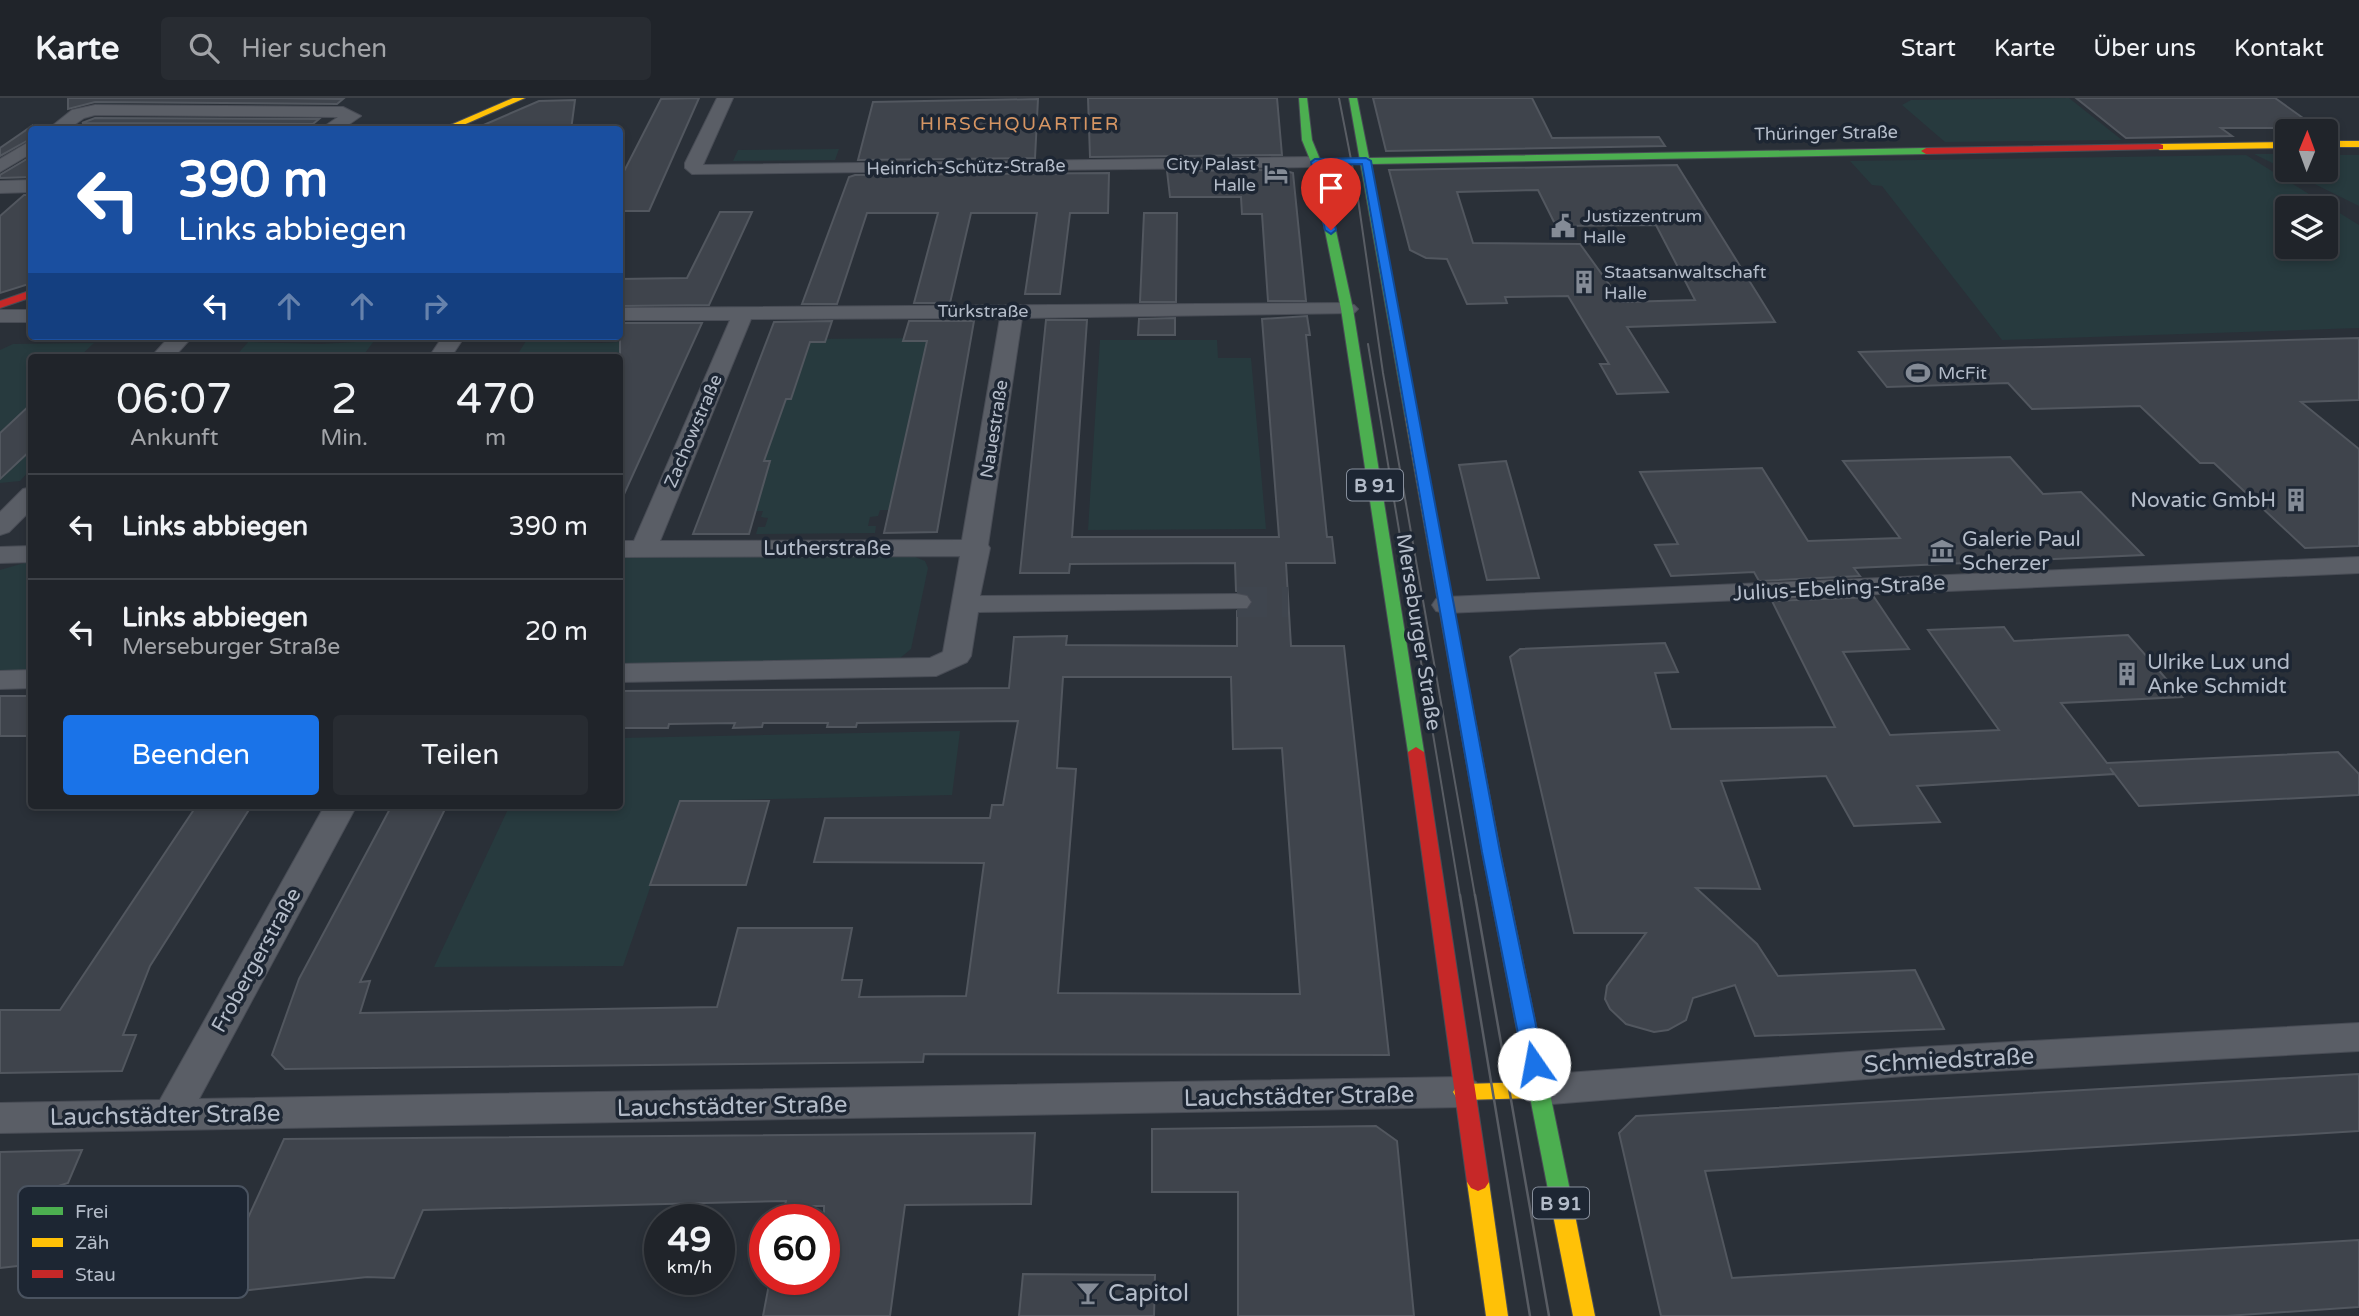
<!DOCTYPE html>
<html lang="de">
<meta charset="utf-8">
<style>
:root{--surface:#20242a;--page:#282c32;--text:#f1f3f6;--muted:#a2a4a8;--line:#3d4147;--accent:#1a73e8}
body{margin:0;font-family:"Varela Round",sans-serif;background:var(--page);color:var(--text);height:100vh;display:flex;flex-direction:column;font-size:26px;white-space:nowrap}
*{box-sizing:border-box;margin:0}
p{font-size:23px;color:var(--muted)}
.icon{flex:none;width:38px;height:38px;fill:none;stroke:currentColor;stroke-width:2;stroke-linecap:round;stroke-linejoin:round}
.map{position:relative;flex:1;overflow:hidden}
.drawer{position:absolute;left:28px;top:256px;width:595px;height:455px;display:flex;flex-direction:column;background:var(--surface);border-radius:7px;box-shadow:0 4px 10px #0003,0 0 0 2px var(--line)}
.drawer>*{flex:none}
.hud{position:absolute;left:28px;top:28px;width:595px;height:214px;border-radius:7px;box-shadow:0 4px 10px #0003,0 0 0 2px var(--line);background:#1a4fa0;color:#fff;overflow:hidden}
.needle{width:46px;rotate:1deg}
.fabs{position:absolute;left:2275px;top:21px;display:grid;gap:14px}
.fabs a{display:grid;place-items:center;width:63px;height:63px;border-radius:7px;background:var(--surface);box-shadow:0 4px 10px #0003,0 0 0 2px var(--line);font-size:35px}
.speed{position:absolute;left:644px;top:1106px;display:flex;gap:14px;font-size:35px;font-weight:700;text-align:center}
.speed>*{display:grid;place-content:center;width:91px;height:91px;border-radius:50%;background:var(--surface);box-shadow:0 4px 10px #0003,0 0 0 2px var(--line);line-height:1}
.speed small{font-size:18px;font-weight:400}
.speed .limit{border:10px solid #d22;background:#fff;color:#111}
.pin{position:absolute;display:grid;place-items:center;width:60px;height:60px;color:#fff;margin:-72px -30px;border-radius:50% 50% 50% 0;rotate:-45deg;box-shadow:0 0 7px #0007}
.pin .icon{rotate:45deg}
.me{position:absolute;width:77px;margin:-38px;rotate:348deg;stroke-linejoin:round;filter:drop-shadow(0 0 5px #0008)}
.turn{display:flex;align-items:center;gap:24px;height:147px;padding:0 35px;font-size:32px}
.turn .icon{width:91px;height:91px;stroke-width:2.5}
.turn b{display:block;font-size:49px;line-height:60px}
.lanes{display:flex;align-items:center;height:66px;padding:0 35px;background:#0003;justify-content:center;gap:35px;direction:ltr}
.lanes .off{opacity:.35}
.eta{display:flex;justify-content:space-evenly;align-items:center;height:119px;text-align:center}
.eta b{font-size:42px;font-weight:600;line-height:49px}
.cta{display:flex;gap:14px;margin-top:auto;padding:14px 35px}
.cta a{flex:1;height:80px;border-radius:7px;background:var(--accent);color:#fff;font-size:28px;font-weight:600;line-height:80px;text-align:center}
.cta a+a{background:var(--page);color:var(--text)}
ul{padding:0;list-style:none}
li{display:flex;align-items:center;gap:21px;height:105px;padding:0 35px;border-top:2px solid var(--line)}
li div{flex:1}
li b{display:block;font-size:26px}
li em{font-style:normal}
header{display:flex;align-items:center;gap:42px;box-sizing:border-box;height:98px;padding:0 35px;background:var(--surface);border-bottom:2px solid var(--line)}
header strong{font-size:33px}
nav{display:flex;gap:38px;margin-inline-start:auto;font-size:24px}
.search{width:490px;height:63px;background:var(--page);display:flex;align-items:center;gap:18px;box-sizing:border-box;padding:0 24px;border-radius:7px;color:var(--muted);font-size:26px}
.map>svg:first-child{display:block}
</style>
<header>
<strong>Karte</strong>
<div class="search"><svg class="icon" aria-label="search" viewBox="0 0 24 24"><circle cx="10" cy="10" r="6"/><path d="M15 15l6 6"/></svg>Hier suchen</div>
<nav><a>Start</a><a>Karte</a><a>Über uns</a><a>Kontakt</a></nav>
</header>
<div class="map">
<svg width="2359" height="1218" viewBox="0 0 2359 1218">
<rect width="100%" height="100%" fill="#2a3038"/>
<g fill="#273a3e" fill-rule="evenodd">
<polygon points="2069,0 2122,42 1945,44 1902,7 1911,2"/>
<polygon points="839,51 835,62 733,63 738,52"/>
<polygon points="2254,56 2287,56 2287,72 2326,72 2326,57 2359,57 2359,108"/>
<path d="M2246 57 2359 127V230L2002 242 1882 88 1872 87 1850 63ZM2287 110H2326V149H2287Z"/>
<polygon points="932,240 896,412 880,412 878,418 870,419 868,428 876,428 875,435 756,436 758,429 765,429 768,420 761,419 763,413 748,413 805,241"/>
<polygon points="654,242 620,301 620,259 516,259 526,243 601,245"/>
<polygon points="1100,242 1217,242 1218,260 1251,260 1266,431 1088,432"/>
<polygon points="374,243 362,259 235,259 248,244 321,246"/>
<polygon points="94,245 79,259 32,259 31,305 0,336 0,252 13,246"/>
<polygon points="23,358 31,358 31,371 20,383 0,385 0,381"/>
<polygon points="908,456 925,463 928,470 911,551 899,561 879,566 620,569 620,458"/>
<polygon points="31,463 31,576 0,576 0,472"/>
<polygon points="960,633 952,697 680,703 623,868 434,869 510,707 620,707 620,640"/>
</g>
<g fill="#3f444c" stroke="#52575f" stroke-width="2" fill-rule="evenodd">
<polygon points="68,0 280,0 343,1 337,6 95,4 68,11"/>
<polygon points="699,0 649,113 620,113 620,81 661,1"/>
<polygon points="1088,0 1277,0 1282,57 1090,59"/>
<polygon points="1373,0 1532,0 1552,40 1659,39 1665,48 1386,53"/>
<polygon points="2076,0 2275,0 2317,30 2221,30 2232,38 2126,40"/>
<polygon points="1038,1 1035,60 858,62 873,4"/>
<polygon points="575,2 571,32 472,32 539,3"/>
<polygon points="95,20 319,21 313,26 82,25"/>
<polygon points="32,28 32,40 0,58 0,50"/>
<polygon points="32,58 32,79 0,80 0,77"/>
<path d="M1677 67 1775 224 1627 229 1668 294 1617 296 1600 266H1609L1568 198 1505 199 1507 205 1467 206 1447 161 1426 160 1410 152 1389 72ZM1538 92 1556 128 1656 127 1695 202 1622 204 1580 146 1473 145 1457 94Z"/>
<polygon points="1283,72 1293,75 1306,203 1268,203 1262,116 1242,116 1241,99 1170,99 1167,73"/>
<polygon points="1109,75 1108,115 1070,115 1060,196 1025,196 1037,115 971,115 950,205 914,205 938,115 867,115 837,206 802,206 849,79 855,77"/>
<polygon points="24,97 32,97 32,185 0,195 0,118"/>
<polygon points="720,114 752,114 709,207 620,208 620,181 687,180"/>
<polygon points="1144,115 1177,115 1176,204 1140,204"/>
<path d="M1307 218 1310 237H1306L1327 439H1332L1335 465H1286L1291 548H1344L1389 957 924 956 923 964 285 971 272 957 299 881 392 707H447L360 884 370 883 360 915 717 909 738 830H852L842 882H862L859 899 966 898 984 765 814 764 825 720H990L992 707H1003L1018 623 857 625 856 629H827L828 625H763L762 629 733 630 735 625 669 626 668 630H620V593L1009 590 1014 539 1067 538 1066 547 1237 548V513L1249 511 1253 503 1248 495 1236 493 1235 465 1070 466 1069 475H1020L1046 222H1087L1072 439H1279L1262 221ZM1063 579H1231L1233 651 1282 650 1300 896 1058 895 1076 671 1057 670Z"/>
<polygon points="1175,220 1175,237 1138,237 1139,221"/>
<polygon points="832,223 825,244 810,244 791,301 786,301 764,363 770,363 749,436 693,436 774,224"/>
<polygon points="909,223 974,223 937,434 884,435 927,243 903,243"/>
<polygon points="620,225 702,225 620,405 620,224"/>
<polygon points="2359,240 2359,302 2301,304 2359,351 2359,448 2305,450 2214,365 2200,365 2140,308 2032,311 2008,285 1887,289 1859,254"/>
<polygon points="32,305 32,351 0,381 0,335"/>
<polygon points="2010,359 2043,396 2081,394 2143,457 1854,470 1860,478 1759,483 1754,474 1671,478 1655,447 1678,446 1640,374 1762,370 1808,443 1900,440 1843,363"/>
<polygon points="1506,363 1518,405 1539,480 1487,482 1459,367"/>
<polygon points="1874,499 1909,551 1843,554 1890,637 1999,632 1928,532 2004,529 2014,543 2128,537 2182,599 2061,605 2107,665 2338,654 2359,676 2359,697 2139,708 2110,670 2114,676 1917,688 1940,724 1854,728 1826,678 1721,683 1760,791 1696,790 1757,846 1778,878 1915,872 1944,931 1755,938 1735,887 1693,900 1686,922 1668,932 1654,934 1626,926 1610,911 1605,901 1607,888 1646,835 1574,835 1510,559 1520,551 1665,545 1678,574 1655,575 1671,631 1835,629 1772,503"/>
<rect x="0" y="598" width="32" height="40"/>
<polygon points="680,703 769,703 746,787 650,787"/>
<polygon points="197,707 252,707 150,868 123,937 136,937 122,973 0,975 0,912 60,912"/>
<polygon points="2359,976 2359,1033 1705,1073 1732,1180 2359,1142 2359,1209 2226,1218 1661,1218 1619,1035 1636,1018"/>
<polygon points="1376,1028 1397,1043 1414,1218 1238,1218 1238,1094 1152,1094 1152,1031"/>
<polygon points="1035,1035 1031,1106 905,1107 890,1218 763,1218 770,1181 824,1181 824,1108 785,1108 786,1103 423,1112 394,1180 367,1179 241,1193 248,1162 227,1166 284,1041"/>
<polygon points="82,1052 68,1085 58,1088 26,1167 0,1170 0,1054"/>
<polygon points="1023,1176 1155,1177 1154,1218 1019,1218"/>
</g>
<g fill="none" stroke-linecap="round" stroke-linejoin="round">
<polyline stroke="#3f454e" stroke-width="30" stroke-dasharray="30 15" stroke-linecap="butt" points="1237,504 1288,504"/>
<g stroke="#484c55" stroke-width="2">
<g id="street">
<polygon points="717,0 733,0 703,67 1316,59 1325,64 1316,69 692,76 685,70 685,65"/>
<polygon points="95,7 343,9 361,18 341,32 319,32 338,19 95,17 84,20 67,32 47,32 72,12"/>
<polygon points="32,42 32,55 0,74 0,61"/>
<polygon points="32,82 32,94 0,95 0,83"/>
<path d="M1347 205 1354 207 1358 211 1354 215 1022 220 988 447 990 450 980 498 1237 496 1247 498 1251 504 1247 510 978 514 971 558 967 564 936 578 620 584V566L930 560 943 554 960 458 620 459V443H634L730 222H620V210ZM1000 220 962 442 660 443 751 221Z"/>
<rect x="0" y="212" width="32" height="12"/>
<polygon points="170,238 193,238 174,259 151,259"/>
<polygon points="443,238 465,238 451,259 429,259"/>
<polygon points="32,389 32,411 9,434 0,437 0,414 23,391"/>
<polygon points="32,448 32,464 0,465 0,449"/>
<polygon points="2359,459 2359,475 1446,515 1436,513 1432,507 1436,501 1446,499"/>
<polygon points="32,572 32,590 0,591 0,573"/>
<polygon points="325,707 357,707 199,1001 1463,979 1476,984 1482,994 1476,1004 1463,1009 0,1035 0,1005 160,1002"/>
<polygon points="2359,925 2359,953 1904,978 1539,1007 1526,1002 1520,992 1526,982 1539,977 1904,950"/>
</g>
</g>
<g stroke="#484c55" stroke-width="2">
<g id="fast">
<polygon points="1299,0 1307,0 1312,42 1321,64 1353,211 1424,654 1416,659 1408,654 1341,211 1311,64 1302,42"/>
<polygon points="1349,0 1357,0 1369,60 1926,50 1931,53 1926,56 1370,66 1417,318 1411,322 1405,318"/>
<polygon points="1492,752 1498,754 1501,758 1574,1112 1571,1118 1563,1121 1555,1118 1552,1112 1483,758 1486,754"/>
</g>
</g>
<g stroke="#484c55" stroke-width="2">
<g id="slow">
<polygon points="513,0 525,0 452,32 439,32"/>
<rect x="2326" y="43" width="33" height="6"/>
<polygon points="2287,44 2287,50 2160,52 2155,49 2160,46"/>
<polygon points="1411,314 1417,318 1501,758 1498,762 1486,762 1483,758 1405,318"/>
<polygon points="1539,984 1546,987 1549,992 1546,997 1539,1000 1463,1002 1456,999 1453,994 1456,989 1463,986"/>
<polygon points="1478,1075 1485,1078 1489,1084 1508,1218 1486,1218 1467,1084 1471,1078"/>
<polygon points="1563,1103 1571,1106 1574,1112 1595,1218 1573,1218 1552,1112 1555,1106"/>
</g>
</g>
<g stroke="#484c55" stroke-width="2">
<g id="jam">
<polygon points="2160,46 2163,47 2163,51 1926,56 1921,53 1926,50"/>
<polygon points="32,192 32,199 0,210 0,203"/>
<polygon points="1416,649 1424,654 1489,1084 1485,1090 1478,1093 1471,1090 1467,1084 1408,654"/>
</g>
</g>
<use href="#street" fill="#5a5e66" fill-rule="evenodd"/>
<use href="#fast" fill="#4caf50" fill-rule="evenodd"/>
<use href="#slow" fill="#ffc107" fill-rule="evenodd"/>
<use href="#jam" fill="#c62828" fill-rule="evenodd"/>
<g stroke="#595d64" stroke-width="2">
<polyline points="1339,0 1356,87 1383,275 1475,798"/>
<polyline points="1368,246 1460,798"/>
</g>
<g stroke="#595d64" stroke-width="2.5">
<polyline points="1460,797 1530,1218"/>
<polyline points="1475,797 1549,1218"/>
</g>
</g>
<polygon fill="#1a73e8" stroke="#114b97" stroke-width="2" points="1366,60 1371,63 1500,754 1544,966 1541,971 1527,971 1524,966 1482,754 1362,66 1321,67 1336,132 1331,136 1325,132 1311,64 1315,61"/>
<defs>
<g id="hotel-bare" transform="scale(1.89)"><path d="M-6-4.5h1.5V1H6V5H4.5V3h-9V5H-6ZM-4 0a1.8 1.8 0 1 1 3.6 0ZM.5 0V-2.5h3Q6-2.5 6 0Z" fill="#848b96" stroke="#1d2633" stroke-width="2.5" paint-order="stroke"/></g>
<g id="civic-bare" transform="scale(1.89)"><path d="M-.6-6.5H3V-4.5H.6V-3L4-1V1h2V6H-6V1h2V-1L-.6-3ZM-1.2 2.5V6h2.4V2.5Z" fill="#848b96" stroke="#1d2633" stroke-width="2.5" paint-order="stroke"/></g>
<g id="building-bare" transform="scale(1.89)"><path d="M-4-6H4V6H1V3H-1V6H-4ZM-2.5-4.3h1.7v1.8h-1.7ZM.8-4.3h1.7v1.8H.8ZM-2.5-1h1.7V.8h-1.7ZM.8-1h1.7V.8H.8Z" fill="#848b96" stroke="#1d2633" stroke-width="2.5" paint-order="stroke"/></g>
<g id="stadium-bare" transform="scale(1.89)"><path d="M0-5a6.5 5 0 1 0 0 10a6.5 5 0 1 0 0-10ZM-3.5-1.8h7v3.6h-7Z" fill="#848b96" stroke="#1d2633" stroke-width="2.5" paint-order="stroke"/></g>
<g id="museum-bare" transform="scale(1.89)"><path d="M0-6L6-3V-2H-6V-3ZM-5-1h2V3h-2ZM-1-1h2V3h-2ZM3-1h2V3H3ZM-6 4H6V6H-6Z" fill="#848b96" stroke="#1d2633" stroke-width="2.5" paint-order="stroke"/></g>
<g id="bar-bare" transform="scale(1.89)"><path d="M-6-5H6L.8 .8V4.5H3.5V6h-7V4.5H-.8V.8Z" fill="#848b96" stroke="#1d2633" stroke-width="2.5" paint-order="stroke"/></g>
</defs>
<g fill-rule="evenodd">
<use href="#hotel-bare" x="1276" y="76"/>
<use href="#civic-bare" x="1563" y="128"/>
<use href="#building-bare" x="1584" y="184"/>
<use href="#stadium-bare" x="1918" y="275"/>
<use href="#building-bare" x="2296" y="402"/>
<use href="#museum-bare" x="1942" y="453"/>
<use href="#building-bare" x="2127" y="576"/>
<use href="#bar-bare" x="1088" y="1195"/>
</g>
<g text-anchor="middle" stroke-width="7" stroke-linejoin="round" paint-order="stroke">
<g font-size="18" fill="#b4bcc9" stroke="#1d2633">
<text transform="translate(1826 35) rotate(-1)" y="6">Thüringer Straße</text>
<text transform="translate(966 69) rotate(-1)" y="6">Heinrich-Schütz-Straße</text>
<text x="983" y="219">Türkstraße</text>
<text transform="translate(994 331) rotate(-81)" y="6">Nauestraße</text>
<text transform="translate(693 333) rotate(-67)" y="6">Zachowstraße</text>
</g>
<g font-size="18" fill="#b4bcc9" stroke="#1d2633" text-anchor="start">
<text x="1256" y="72" text-anchor="end">City Palast<tspan x="1256" dy="21">Halle</tspan></text>
<text x="1583" y="124">Justizzentrum<tspan x="1583" dy="21">Halle</tspan></text>
<text x="1604" y="180">Staatsanwaltschaft<tspan x="1604" dy="21">Halle</tspan></text>
<text x="1938" y="281">McFit</text>
</g>
<g font-size="19" letter-spacing="2" fill="#d59563" stroke="#1d2633">
<text x="1020" y="32">HIRSCHQUARTIER</text>
</g>
<g fill="#1d2633" stroke="#878f9c" stroke-width="2">
<rect x="1347" y="371.5" width="56" height="31" rx="5"/>
<rect x="1533" y="1089.5" width="56" height="31" rx="5"/>
</g>
<g font-size="19" font-weight="bold" fill="#b4bcc9">
<text x="1375" y="394">B 91</text>
<text x="1561" y="1112">B 91</text>
</g>
<g font-size="21" fill="#b4bcc9" stroke="#1d2633" text-anchor="start">
<text x="2276" y="409" text-anchor="end">Novatic GmbH</text>
<text x="1962" y="448">Galerie Paul<tspan x="1962" dy="24">Scherzer</tspan></text>
<text x="2147" y="571">Ulrike Lux und<tspan x="2147" dy="24">Anke Schmidt</tspan></text>
</g>
<g font-size="21" fill="#b4bcc9" stroke="#1d2633">
<text x="827" y="457">Lutherstraße</text>
<text transform="translate(1839 490) rotate(-3)" y="7">Julius-Ebeling-Straße</text>
<text transform="translate(1419 534) rotate(81)" y="7">Merseburger Straße</text>
<text transform="translate(256 862) rotate(-61)" y="7">Frobergerstraße</text>
</g>
<g font-size="24" fill="#b4bcc9" stroke="#1d2633">
<text transform="translate(1949 962) rotate(-3)" y="8">Schmiedstraße</text>
<text transform="translate(1299 998) rotate(-1)" y="8">Lauchstädter Straße</text>
<text transform="translate(732 1008) rotate(-1)" y="8">Lauchstädter Straße</text>
<text transform="translate(165 1017) rotate(-1)" y="8">Lauchstädter Straße</text>
</g>
<g font-size="24" fill="#b4bcc9" stroke="#1d2633" text-anchor="start">
<text x="1108" y="1203">Capitol</text>
</g>
</g>
<rect x="18" y="1088" width="230" height="112" rx="10" fill="#1d2633" stroke="#4a5360" stroke-width="2"/>
<rect x="32" y="1109" width="31" height="8" fill="#4caf50"/>
<rect x="32" y="1140" width="31" height="9" fill="#ffc107"/>
<rect x="32" y="1172" width="31" height="8" fill="#c62828"/>
<g font-size="19" fill="#b4bcc9">
<text x="75" y="1120">Frei</text>
<text x="75" y="1151">Zäh</text>
<text x="75" y="1183">Stau</text>
</g>
</svg>
<div class="fabs">
<a><svg class="needle" viewBox="-14 -14 28 28"><path d="M0-13l5 13h-10z" fill="#e53935"/><path d="M0 13l5-13h-10z" fill="#a2a4a8"/></svg></a>
<a><svg class="icon" aria-label="layers" viewBox="0 0 24 24"><path d="M12 4l9 5-9 5-9-5zM3 14l9 5 9-5"/></svg></a>
</div>
<div class="speed"><div>49<small>km/h</small></div><div class="limit">60</div></div>
<div class="pin" style="left:1331px;top:132px;background:#d93025"><svg class="icon" aria-label="arrive" viewBox="0 0 24 24"><path d="M6 21V4h12l-3 4 3 4H6"/></svg></div>
<svg class="me" style="left:1534px;top:966px" viewBox="-20 -20 40 40"><circle r="19" fill="#fff"/><path d="M0-13L10 11 0 6-10 11z" fill="#1a73e8"/></svg>
<div class="hud">
<div class="turn"><svg class="icon" aria-label="left" viewBox="0 0 24 24"><path d="M17 20v-9H6M10 6l-5 5 5 5"/></svg><div><b>390 m</b>Links abbiegen</div></div>
<div class="lanes"><svg class="icon" aria-label="left" viewBox="0 0 24 24"><path d="M17 20v-9H6M10 6l-5 5 5 5"/></svg><svg class="icon off" aria-label="ahead" viewBox="0 0 24 24"><path d="M12 20V5M6 11l6-6 6 6"/></svg><svg class="icon off" aria-label="ahead" viewBox="0 0 24 24"><path d="M12 20V5M6 11l6-6 6 6"/></svg><svg class="icon off" aria-label="right" viewBox="0 0 24 24"><path d="M7 20v-9h11M14 6l5 5-5 5"/></svg></div>
</div>
<section class="drawer">
<div class="eta">
<div><b>06:07</b><p>Ankunft</p></div>
<div><b>2</b><p>Min.</p></div>
<div><b>470</b><p>m</p></div>
</div>
<ul>
<li><svg class="icon" aria-label="left" viewBox="0 0 24 24"><path d="M17 20v-9H6M10 6l-5 5 5 5"/></svg><div><b>Links abbiegen</b></div><em>390 m</em></li>
<li><svg class="icon" aria-label="left" viewBox="0 0 24 24"><path d="M17 20v-9H6M10 6l-5 5 5 5"/></svg><div><b>Links abbiegen</b><p>Merseburger Straße</p></div><em>20 m</em></li>
</ul>
<div class="cta"><a>Beenden</a><a>Teilen</a></div>
</section>
</div>
